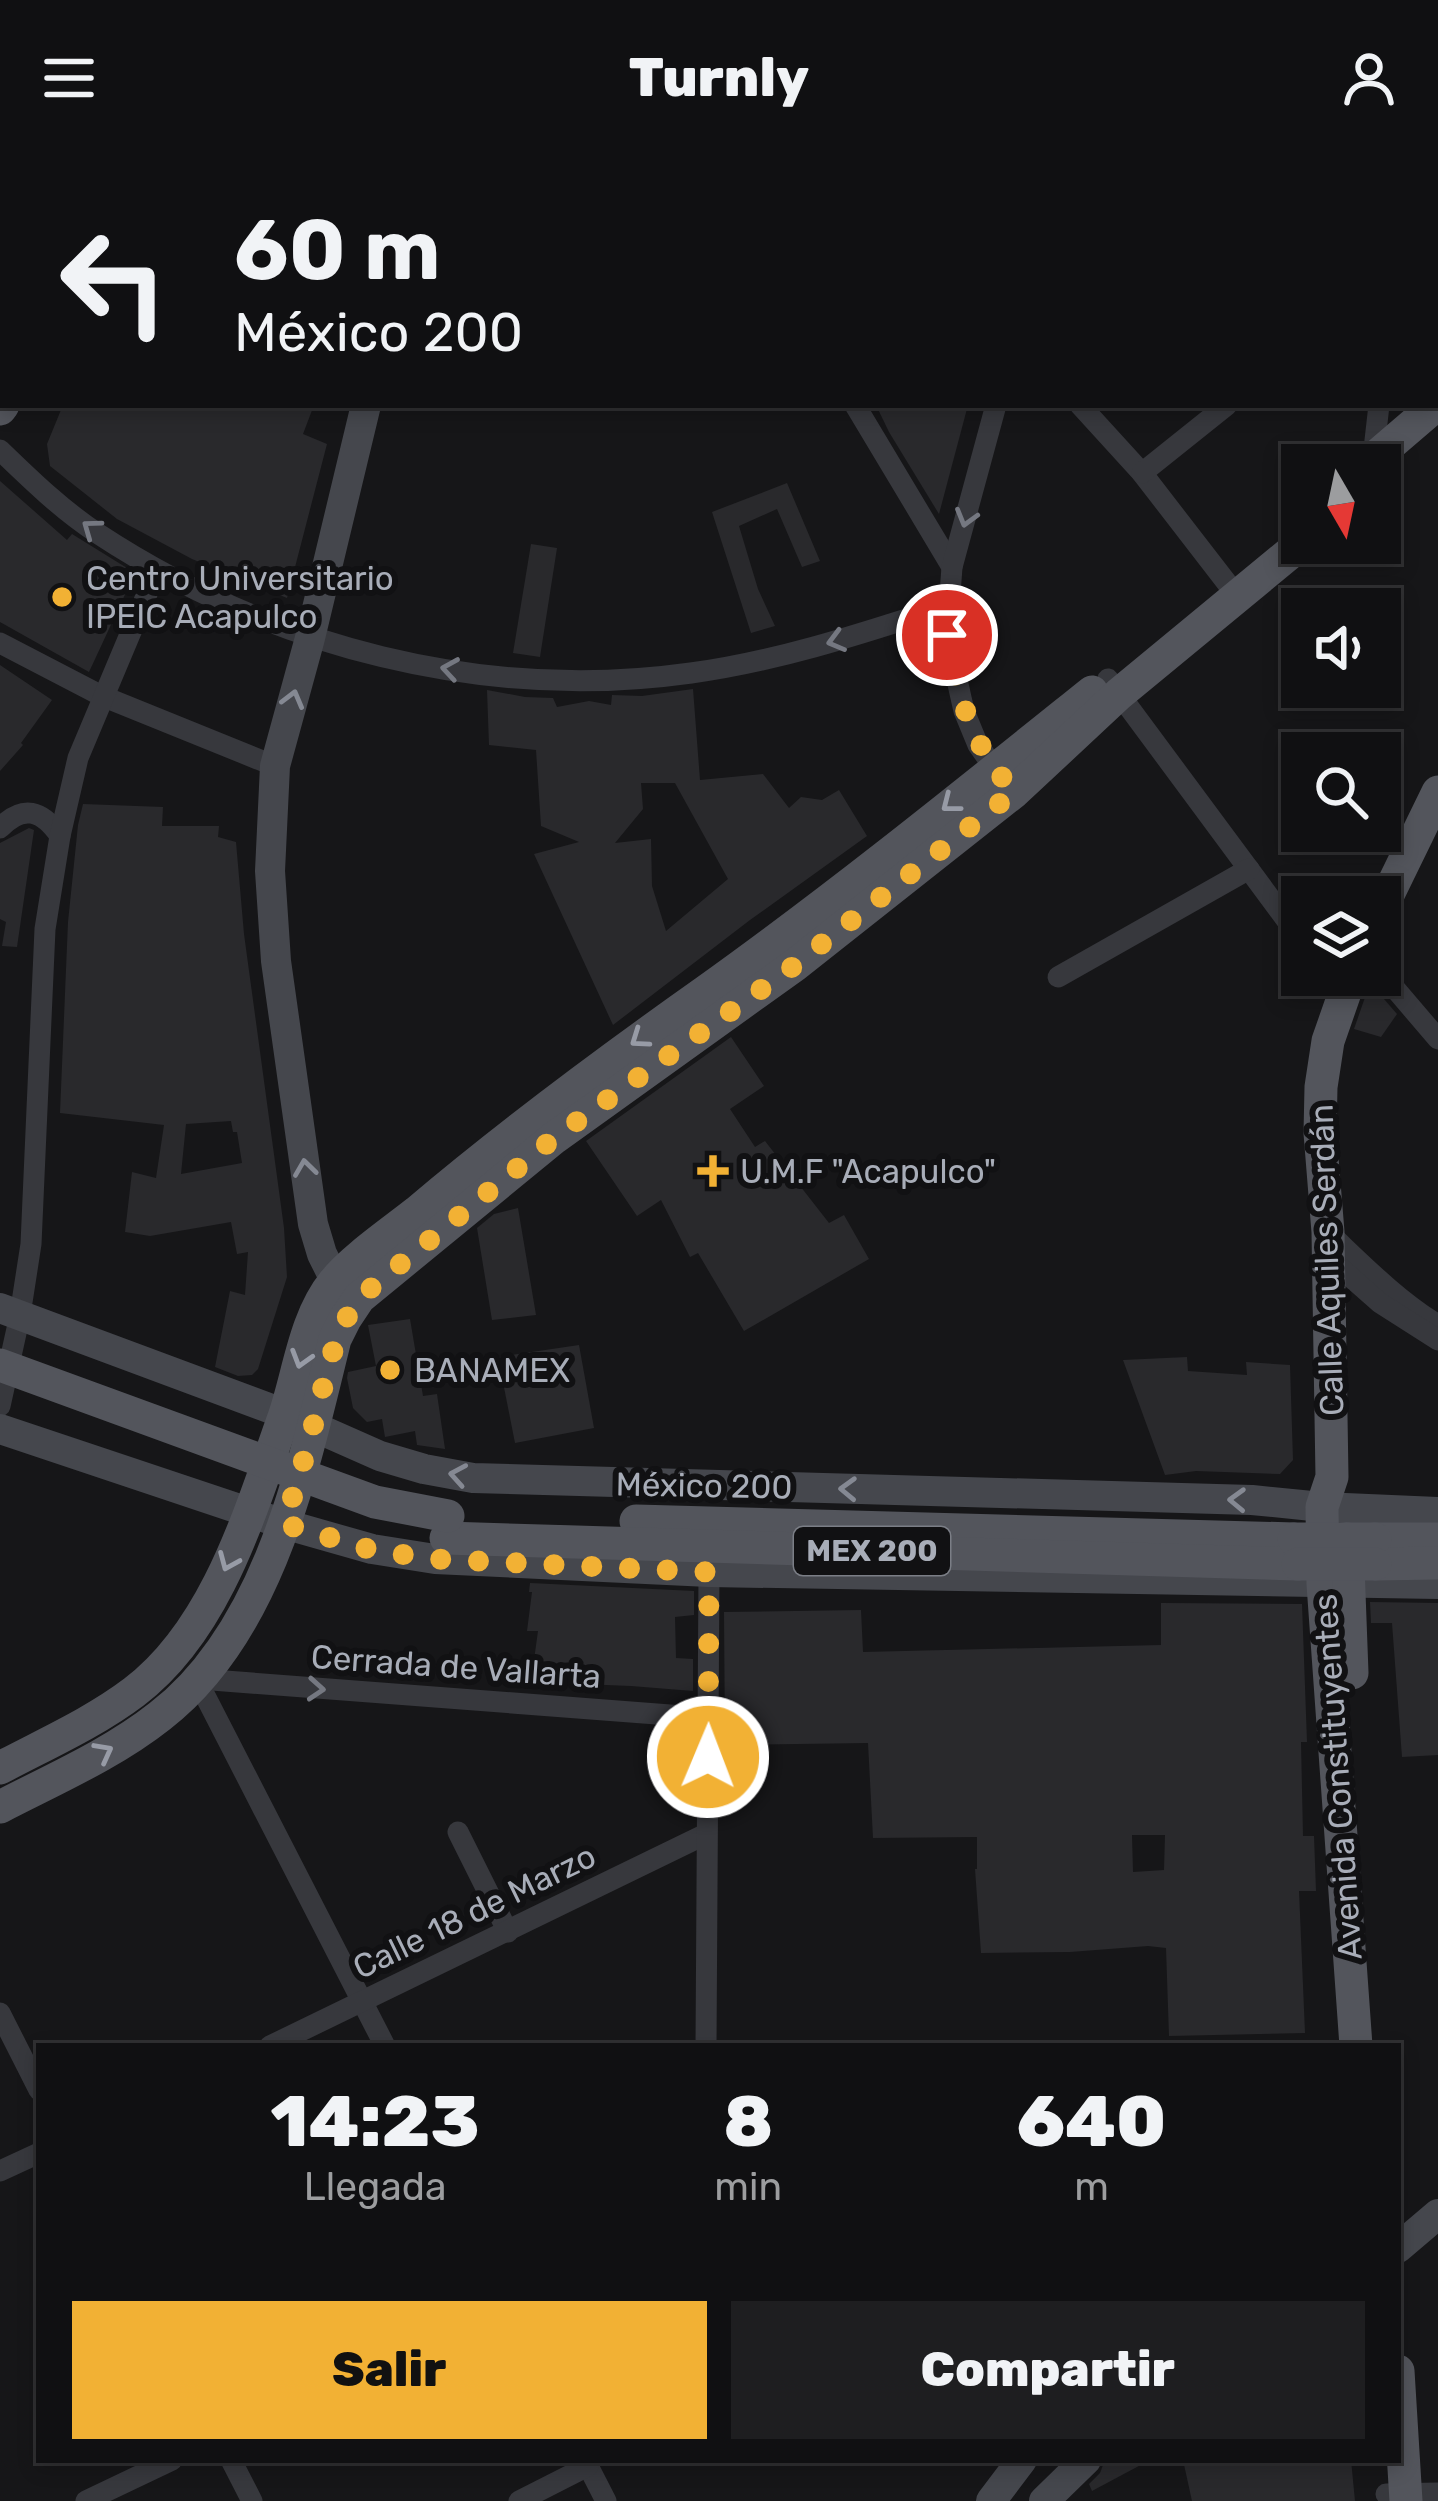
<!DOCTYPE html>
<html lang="es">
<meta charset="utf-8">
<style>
:root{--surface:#101012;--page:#1e1e20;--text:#f1f3f6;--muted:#9c9d9f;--line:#303032;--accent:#f2b134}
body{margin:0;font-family:Rubik,sans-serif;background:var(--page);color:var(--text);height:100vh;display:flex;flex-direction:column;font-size:45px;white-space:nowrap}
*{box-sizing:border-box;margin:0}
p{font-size:39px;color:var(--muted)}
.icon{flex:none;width:66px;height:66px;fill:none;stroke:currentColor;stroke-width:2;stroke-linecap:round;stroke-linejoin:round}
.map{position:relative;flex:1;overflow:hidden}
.details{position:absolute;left:36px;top:1887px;width:1365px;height:420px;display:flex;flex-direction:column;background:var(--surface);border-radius:0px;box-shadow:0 6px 18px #0003,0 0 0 3px var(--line)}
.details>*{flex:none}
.guide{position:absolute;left:0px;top:0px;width:1440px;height:252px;box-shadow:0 6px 18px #0003,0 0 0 3px var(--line);background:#101012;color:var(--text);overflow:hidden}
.needle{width:78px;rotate:171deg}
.controls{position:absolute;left:1281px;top:288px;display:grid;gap:24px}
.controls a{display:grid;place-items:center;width:120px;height:120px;border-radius:0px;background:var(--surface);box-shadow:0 6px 18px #0003,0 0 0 3px var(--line);font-size:60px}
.pin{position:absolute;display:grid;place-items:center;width:102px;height:102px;color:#fff;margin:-51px;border:6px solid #fff;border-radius:50%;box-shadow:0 3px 12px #0007}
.me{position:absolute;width:132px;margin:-66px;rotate:1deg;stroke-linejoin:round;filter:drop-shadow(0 0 9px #0008)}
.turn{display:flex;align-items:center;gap:42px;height:252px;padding:0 36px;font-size:54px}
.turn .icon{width:156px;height:156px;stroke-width:2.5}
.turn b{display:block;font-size:84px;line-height:102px}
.eta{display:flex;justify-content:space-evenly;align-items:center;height:204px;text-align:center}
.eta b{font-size:72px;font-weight:800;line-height:84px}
.action{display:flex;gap:24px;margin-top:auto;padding:24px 36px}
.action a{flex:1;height:138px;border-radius:0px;background:var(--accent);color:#111;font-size:48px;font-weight:800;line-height:138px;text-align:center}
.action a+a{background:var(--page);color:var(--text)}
header{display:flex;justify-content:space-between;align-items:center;height:156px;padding:0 36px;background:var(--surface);font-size:54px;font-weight:800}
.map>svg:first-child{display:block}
</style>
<header><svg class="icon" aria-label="menu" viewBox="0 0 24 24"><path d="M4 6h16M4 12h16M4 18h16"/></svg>Turnly<svg class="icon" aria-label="person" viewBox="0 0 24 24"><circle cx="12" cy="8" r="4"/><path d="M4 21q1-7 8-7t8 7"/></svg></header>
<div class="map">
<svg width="1438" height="2345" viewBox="0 0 1438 2345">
<rect width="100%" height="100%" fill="#161618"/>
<g fill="#29292c" fill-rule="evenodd">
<polygon points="63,249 314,249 303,278 327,288 287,442 192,403 117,363 50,310 47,288"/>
<polygon points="876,249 968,249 939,358 889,276"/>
<polygon points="0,325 67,384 72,378 135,417 89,516 0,466"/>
<polygon points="787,327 820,405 802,411 777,353 739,370 758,433 775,470 751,477 712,356"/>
<polygon points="531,388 557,392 540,501 513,497"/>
<polygon points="0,509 52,544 21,587 23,589 0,615"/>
<path d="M693 533 700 624 763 618 789 652 801 641 822 644 839 634 867 680 750 764 613 869 534 698 579 686 541 670 536 594 489 589 487 534 525 541 553 542 557 551 589 545 611 549 612 539 642 540ZM641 627H675L728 723 666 775 652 730 651 683 615 687 643 653Z"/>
<path d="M83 648 163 651 162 670H219L218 681 236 686 244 778 284 1072 287 1121 258 1213 252 1219 238 1220 215 1211 230 1135 245 1139 248 1096 237 1098 231 1066 150 1080 125 1076 132 1016 156 1022 164 969 60 957 68 766 78 669ZM231 965 233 976H237L242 1007 181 1018 186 968Z"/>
<polygon points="29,672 34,674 17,791 2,790 6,766 0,763 0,687"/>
<polygon points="1370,827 1397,858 1381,881 1354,873"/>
<polygon points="731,881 764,930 730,953 755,991 765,985 829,1067 844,1059 869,1103 744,1175 698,1097 690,1101 661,1044 637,1060 586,985"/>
<polygon points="518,1052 536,1159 492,1164 477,1072 494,1058"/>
<polygon points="410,1163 423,1240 437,1238 445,1293 417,1289 415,1275 385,1281 382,1263 367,1266 353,1252 347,1222 348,1216 376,1210 368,1169"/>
<polygon points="579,1189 594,1272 515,1287 498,1201"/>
<polygon points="1187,1201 1188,1215 1247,1219 1246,1206 1290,1209 1293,1304 1280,1318 1196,1315 1165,1319 1123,1204"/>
<polygon points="530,1427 694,1435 694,1459 675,1461 676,1502 693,1503 693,1535 631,1530 531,1526 538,1475 527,1475 532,1436 529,1436"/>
<polygon points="1370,1446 1438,1447 1438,1599 1402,1601 1392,1467 1371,1467"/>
<path d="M1161 1447 1302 1448 1307 1586H1301L1303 1680H1314L1316 1735H1299L1305 1877 1169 1880 1166 1792 1148 1790 1070 1796 981 1797 975 1713H977V1681L873 1682 868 1587 725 1589 724 1456 861 1454 863 1496 1161 1489ZM1132 1679H1165L1164 1714 1133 1716Z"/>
<polygon points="1105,2304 1150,2304 1092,2335 1089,2328 1100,2317"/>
<polygon points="1183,2304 1351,2304 1355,2345 1192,2345"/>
</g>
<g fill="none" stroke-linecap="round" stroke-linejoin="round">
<g stroke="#37383d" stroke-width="21">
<polyline points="728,0 730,3"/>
<polyline points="833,3 835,0"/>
<polyline points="1028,3 1028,0"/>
<polyline points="1185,3 1185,0"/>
<polyline points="1437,57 1438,57"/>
<polyline points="855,249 952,411"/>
<polyline points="996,249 952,411 947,479 964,555 978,589 1000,620"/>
<polyline points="1080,249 1142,317 1237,440"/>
<path d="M0 294C31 324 62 354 97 377 270 491 485 546 691 517 779 505 863 477 947 450"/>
<polyline points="1373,302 1379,249"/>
<polyline points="1142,317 1227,249"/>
<polyline points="0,487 102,540 275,610"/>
<polyline points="1108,523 1302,785"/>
<path d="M0 672C23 648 42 654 60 680"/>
<polyline points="1380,815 1438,883"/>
<polyline points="1058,821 1249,713"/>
<path d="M1328 1076C1363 1109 1397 1144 1438 1169"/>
<polyline points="1328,1101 1380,1147 1438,1184"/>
<polyline points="0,1250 20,1159 31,1088 45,773 60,680 78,602 157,414"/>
<polyline points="199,1523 709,1562"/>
<polyline points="198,1526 385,1890"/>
<polyline points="458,1676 508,1776"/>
<polyline points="0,1857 39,1934"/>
<polyline points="270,1890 706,1678"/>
<polyline points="706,1890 709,1416"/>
<polyline points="0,2015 39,1997"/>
<polyline points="231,2304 252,2345"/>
<polyline points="585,2304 606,2345"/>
<polyline points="1386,2338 1438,2337"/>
<polyline points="86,2345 172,2304"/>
<polyline points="519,2345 588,2310"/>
</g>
<g stroke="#45474d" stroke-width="30">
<polyline points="447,3 449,0"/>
<polyline points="335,1124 322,1098 313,1068 276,805 270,715 275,610 310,482 366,249"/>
<polyline points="0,1152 285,1258 380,1300 424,1313 473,1322 1252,1344 1322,1351 1438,1356"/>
<polyline points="0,1273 284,1368 372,1393 435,1403 709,1416 1438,1428"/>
<polyline points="1398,2092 1438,2058"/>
<polyline points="991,2345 1022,2304"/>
<polyline points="1044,2345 1086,2304"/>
</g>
<g stroke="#53555c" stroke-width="33">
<polyline points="90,3 91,0"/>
<polyline points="143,3 144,0"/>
<polyline points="0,180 3,177"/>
<polyline points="0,253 3,249"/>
<polyline points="1366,309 1436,249"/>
<polyline points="1380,755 1438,636"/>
<polyline points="1351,819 1328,885 1321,931 1320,977 1328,1076 1332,1321 1322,1351 1323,1428 1356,1890"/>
<polyline points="636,1365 1294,1383"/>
<polyline points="446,1382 1298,1408"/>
<polyline points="1347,1383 1352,1517"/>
<polyline points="1375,1383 1438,1383"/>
<polyline points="1375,1408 1438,1407"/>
<path d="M0 1612C45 1588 93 1567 134 1536 217 1473 250 1356 284 1261 299 1218 304 1163 334 1126 351 1104 393 1075 417 1056 509 978 606 906 705 836 838 741 965 638 1092 536"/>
<path d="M0 1651C54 1623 112 1598 160 1560 270 1475 303 1312 335 1183L345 1163 359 1142 554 982 795 809 1014 636 1119 538 1302 387"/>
<polyline points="1398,2215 1406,2345"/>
</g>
<g stroke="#53555c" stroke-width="33">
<polyline points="0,1209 375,1346 448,1360"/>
<polyline points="1294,1383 1375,1383"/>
<polyline points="1298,1408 1375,1408"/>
</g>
</g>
<defs><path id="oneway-chevron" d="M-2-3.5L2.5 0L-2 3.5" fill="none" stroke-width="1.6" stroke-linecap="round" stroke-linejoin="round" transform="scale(3)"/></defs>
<g stroke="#757881">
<use href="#oneway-chevron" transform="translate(966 362) rotate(106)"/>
<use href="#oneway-chevron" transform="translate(91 372) rotate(-144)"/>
<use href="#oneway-chevron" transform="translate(836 485) rotate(165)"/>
<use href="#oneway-chevron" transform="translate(450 513) rotate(-171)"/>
<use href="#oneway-chevron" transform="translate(316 1533) rotate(4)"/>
</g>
<g stroke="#858993">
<use href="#oneway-chevron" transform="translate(293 543) rotate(-75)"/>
<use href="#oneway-chevron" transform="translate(305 1012) rotate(-98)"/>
<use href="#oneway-chevron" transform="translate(458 1319) rotate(-170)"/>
<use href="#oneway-chevron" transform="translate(848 1333) rotate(-178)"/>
<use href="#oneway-chevron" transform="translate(1237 1344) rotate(-178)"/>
</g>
<g stroke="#979ba6">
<use href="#oneway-chevron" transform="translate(950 648) rotate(142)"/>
<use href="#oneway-chevron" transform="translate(639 883) rotate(145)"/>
<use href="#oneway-chevron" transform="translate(301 1203) rotate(107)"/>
<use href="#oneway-chevron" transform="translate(228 1406) rotate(113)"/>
<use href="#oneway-chevron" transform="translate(104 1596) rotate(-28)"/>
</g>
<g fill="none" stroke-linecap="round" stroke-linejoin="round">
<path stroke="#f2b134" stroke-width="21" stroke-dasharray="0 37.8" d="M708 1601 709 1416 435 1403 372 1394 284 1368C295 1334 305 1301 314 1267 326 1222 332 1180 359 1142L554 982 795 809 1014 636C969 583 960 546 947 479"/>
</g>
<g fill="#f2b134" stroke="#111113" stroke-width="4.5">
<circle cx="62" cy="441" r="12"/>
<path d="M707 997h12v12h12v12h-12v12h-12v-12h-12v-12h12z"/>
<circle cx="390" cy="1214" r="12"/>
</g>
<g text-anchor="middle" stroke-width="12" stroke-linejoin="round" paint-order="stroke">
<rect fill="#111113" stroke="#7b7e86" stroke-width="3" x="794" y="1371" width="156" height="48" rx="9"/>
<g font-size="30" font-weight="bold" fill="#a8adb8">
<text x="872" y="1405">MEX 200</text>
</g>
<g font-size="33" fill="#a8adb8" stroke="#111113" text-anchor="start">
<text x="86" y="434">Centro Universitario<tspan x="86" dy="38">IPEIC Acapulco</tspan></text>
<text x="740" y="1027">U.M.F "Acapulco"</text>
<text x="414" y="1226">BANAMEX</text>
</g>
<g font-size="33" fill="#a8adb8" stroke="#111113">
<text transform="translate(1326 1104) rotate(-92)" y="12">Calle Aquiles Serdán</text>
<text transform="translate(704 1329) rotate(1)" y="12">México 200</text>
<text transform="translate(456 1510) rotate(4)" y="12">Cerrada de Vallarta</text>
<text transform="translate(1337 1621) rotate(-94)" y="12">Avenida Constituyentes</text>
<text transform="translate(474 1755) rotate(-26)" y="12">Calle 18 de Marzo</text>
</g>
</g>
</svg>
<div class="controls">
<a><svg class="needle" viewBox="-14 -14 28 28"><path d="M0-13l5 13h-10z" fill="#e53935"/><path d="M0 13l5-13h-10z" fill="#9c9d9f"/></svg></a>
<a><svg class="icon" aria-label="sound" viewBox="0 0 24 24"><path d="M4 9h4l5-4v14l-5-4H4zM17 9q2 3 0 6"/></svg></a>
<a><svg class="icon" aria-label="search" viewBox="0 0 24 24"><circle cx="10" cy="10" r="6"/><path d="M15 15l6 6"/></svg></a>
<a><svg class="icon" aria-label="layers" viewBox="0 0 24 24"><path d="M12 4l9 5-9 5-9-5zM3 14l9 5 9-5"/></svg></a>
</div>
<div class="pin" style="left:947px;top:479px;background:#d93025"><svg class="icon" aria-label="arrive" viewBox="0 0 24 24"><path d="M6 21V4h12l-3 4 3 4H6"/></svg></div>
<svg class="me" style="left:708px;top:1601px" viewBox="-20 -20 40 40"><circle r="17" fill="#f2b134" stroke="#fff" stroke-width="3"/><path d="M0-11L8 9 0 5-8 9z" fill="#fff"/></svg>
<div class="guide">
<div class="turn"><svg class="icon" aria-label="left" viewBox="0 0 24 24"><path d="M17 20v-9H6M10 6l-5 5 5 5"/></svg><div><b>60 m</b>México 200</div></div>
</div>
<section class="details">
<div class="eta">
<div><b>14:23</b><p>Llegada</p></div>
<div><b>8</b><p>min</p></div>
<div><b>640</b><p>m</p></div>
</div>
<div class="action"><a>Salir</a><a>Compartir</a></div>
</section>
</div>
